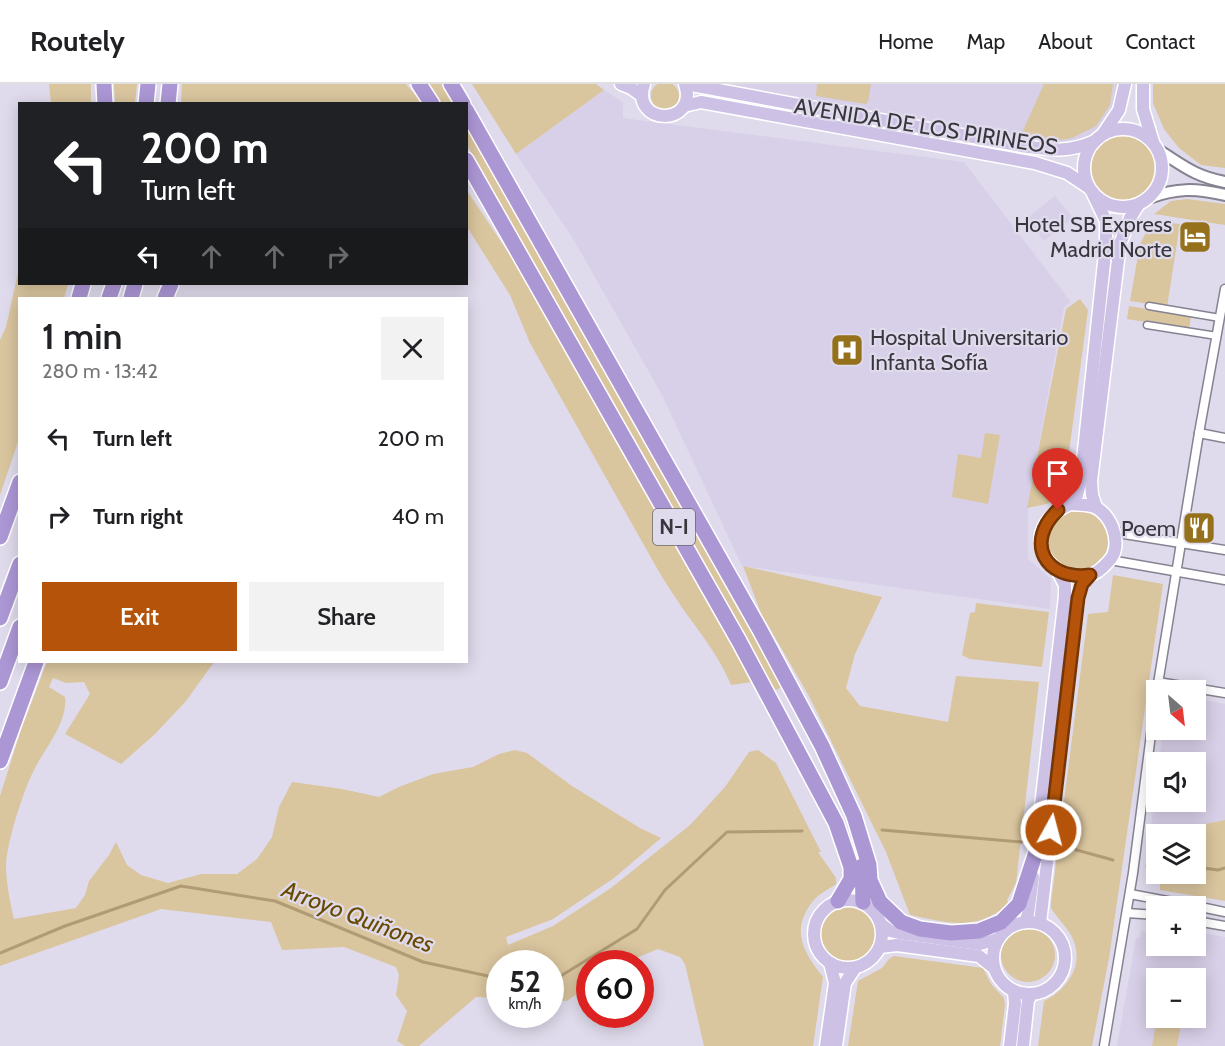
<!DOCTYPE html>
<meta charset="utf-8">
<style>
:root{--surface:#fff;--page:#f2f2f2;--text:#202124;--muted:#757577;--line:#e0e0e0;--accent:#b45309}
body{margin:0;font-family:Cabin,sans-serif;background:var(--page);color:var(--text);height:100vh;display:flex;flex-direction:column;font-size:22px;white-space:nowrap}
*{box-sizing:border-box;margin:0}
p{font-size:20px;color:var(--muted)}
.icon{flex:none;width:33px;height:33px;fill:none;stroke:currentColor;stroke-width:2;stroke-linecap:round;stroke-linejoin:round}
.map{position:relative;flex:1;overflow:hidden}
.drawer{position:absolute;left:18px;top:213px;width:450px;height:366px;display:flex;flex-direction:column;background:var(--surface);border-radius:0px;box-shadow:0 3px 15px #0003}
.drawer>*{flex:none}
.top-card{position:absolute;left:18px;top:18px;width:450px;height:183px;border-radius:0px;box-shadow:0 3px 15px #0003;background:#202124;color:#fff;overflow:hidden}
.needle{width:39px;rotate:152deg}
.controls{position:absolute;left:1146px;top:596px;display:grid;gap:12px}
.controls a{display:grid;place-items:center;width:60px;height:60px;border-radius:0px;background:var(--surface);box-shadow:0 3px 15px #0003;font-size:30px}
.speed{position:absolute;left:486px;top:866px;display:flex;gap:12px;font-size:30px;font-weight:700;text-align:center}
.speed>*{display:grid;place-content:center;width:78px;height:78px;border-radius:50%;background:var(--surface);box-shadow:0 3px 15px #0003;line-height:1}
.speed small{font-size:15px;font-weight:400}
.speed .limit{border:9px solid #d22;background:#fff;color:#111}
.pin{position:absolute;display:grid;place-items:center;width:51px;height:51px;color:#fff;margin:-62px -26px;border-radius:50% 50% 50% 0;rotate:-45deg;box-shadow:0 0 6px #0007}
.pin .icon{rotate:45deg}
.me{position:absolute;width:66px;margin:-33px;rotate:7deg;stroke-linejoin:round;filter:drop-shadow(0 0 4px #0008)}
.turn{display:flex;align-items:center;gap:21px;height:126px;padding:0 24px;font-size:27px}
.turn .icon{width:78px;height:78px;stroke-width:2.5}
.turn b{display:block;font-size:42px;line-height:51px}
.lanes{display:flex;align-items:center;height:57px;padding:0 24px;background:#0003;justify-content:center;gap:30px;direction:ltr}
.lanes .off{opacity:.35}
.round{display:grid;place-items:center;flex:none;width:63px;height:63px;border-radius:0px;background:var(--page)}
.overview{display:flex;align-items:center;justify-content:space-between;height:102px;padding:0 24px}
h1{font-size:36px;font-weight:600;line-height:45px}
.cta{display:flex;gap:12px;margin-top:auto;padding:12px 24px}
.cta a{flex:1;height:69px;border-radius:0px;background:var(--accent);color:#fff;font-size:24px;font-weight:600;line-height:69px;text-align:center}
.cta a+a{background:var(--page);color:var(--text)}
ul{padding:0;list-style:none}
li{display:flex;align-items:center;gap:18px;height:78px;padding:0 24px}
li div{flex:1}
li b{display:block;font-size:22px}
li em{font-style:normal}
header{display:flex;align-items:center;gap:36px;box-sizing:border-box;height:84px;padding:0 30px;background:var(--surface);border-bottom:2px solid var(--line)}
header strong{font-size:28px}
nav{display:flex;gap:33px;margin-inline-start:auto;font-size:21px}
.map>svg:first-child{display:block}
</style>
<header>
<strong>Routely</strong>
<nav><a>Home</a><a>Map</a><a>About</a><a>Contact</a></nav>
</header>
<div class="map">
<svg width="1225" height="962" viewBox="0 0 1225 962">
<rect width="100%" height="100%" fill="#e0dbec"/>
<g fill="#d8d0e8" fill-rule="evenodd">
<polygon points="685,0 1125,0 1101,52 1069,66"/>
<polygon points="604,6 623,18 623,34 964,78 1071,218 1064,223 1028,420 1028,475 1051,495 1050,525 742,482 661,309 572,153 516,70"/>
<polygon points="1055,112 1073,134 1044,157 1026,135"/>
<polygon points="1196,614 1225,620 1225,736 1184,744 1151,743 1156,698 1156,717 1196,717 1196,678 1159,678 1163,645 1196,645"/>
<path d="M1154 841H1156V861H1196V848L1225 853V962H1117L1136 854H1139L1141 847 1153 849ZM1156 894H1196V933H1156Z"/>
</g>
<g fill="#d9c59e" fill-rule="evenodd">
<circle cx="665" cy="12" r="14"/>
<polygon points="49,0 91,0 91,19 51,19"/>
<polygon points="114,0 137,0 135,19 115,19"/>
<polygon points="182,0 406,0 422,19 181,19"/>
<polygon points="426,0 442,0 455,19 441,19"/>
<polygon points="472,0 596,0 604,6 516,70"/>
<polygon points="817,0 871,0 868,18 866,20 816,12"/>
<polygon points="1044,0 1113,0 1110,21 1096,42 1072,54 1055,57 1021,51"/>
<polygon points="1153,0 1225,0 1225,84 1201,81 1179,64 1164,45 1153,19"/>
<polygon points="466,38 783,602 775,607 467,61"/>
<circle cx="1123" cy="85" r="34"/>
<path d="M466 105 533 206 596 323 752 598 731 601C719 571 699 548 681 522 673 510 665 498 658 486L530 259 510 211 467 143Z"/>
<polygon points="1187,115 1225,120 1225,141 1154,130 1171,117"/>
<polygon points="1152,137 1180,140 1167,223 1130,217 1140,160"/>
<polygon points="19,184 20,200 68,200 64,214 20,214 19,355 0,411 0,256 6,243"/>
<polygon points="1080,215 1088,226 1066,391 1062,410 1047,420 1027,424 1066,225"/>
<polygon points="1129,222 1191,232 1189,245 1127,235"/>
<polygon points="985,349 1000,351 988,420 952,413 958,370 981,374"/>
<circle cx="1078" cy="457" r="30"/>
<path d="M743 482 882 513 855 570 846 604 860 622 948 638 956 592 1039 598 1016 799 1007 816 1009 820C974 848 951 839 910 831L886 768 809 612 761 529Z"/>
<path d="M1113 491 1163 500 1109 874 1092 962H1038L1044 917C1069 905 1086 878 1071 851 1066 842 1057 834 1051 824V819L1088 530 1108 528Z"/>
<polygon points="976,519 1049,528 1042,583 970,575 962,571 970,529 975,528"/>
<path d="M47 578H214L186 617 155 650 121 680 65 650 90 610 84 598 66 599 53 594 49 603 65 613C68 639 44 665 33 688 23 708 7 758 6 781 6 798 10 818 14 835L76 824 85 811 89 797 109 771 116 758 127 781 141 791 168 799 201 790H237L257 775 272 753 279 723 292 698 342 705 379 713 399 703 433 690 473 683 499 670 515 666 527 669 572 702 640 744 661 754 614 794 553 835 506 853 508 861 553 842 611 804 690 741 725 703 749 668 758 666 776 679 821 768H818L836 794V800C829 805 819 810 813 817 790 846 803 868 823 893L813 962H704L685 880 680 873 658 865 624 879H590L589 901 567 917 551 916 550 879H500L499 914 476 913 419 962H405L397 957 407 927 396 911 399 891 396 883 344 863 282 866 271 838 161 825 0 882V712L21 646Z"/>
<path d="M1225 736V817L1160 806V798L1149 796 1148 785 1145 784 1151 743 1184 744ZM1156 750H1196V789H1156Z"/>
<circle cx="848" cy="850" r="28"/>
<circle cx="1028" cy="871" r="27"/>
<polygon points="894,872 983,884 991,900 1004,914 1005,921 1000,962 848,962 858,897 882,884 889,875"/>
<polygon points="1157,933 1182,935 1177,962 1152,962"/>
</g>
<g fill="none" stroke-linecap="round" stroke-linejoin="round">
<g stroke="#b09b74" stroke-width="3">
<polyline points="882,746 1022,758"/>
<polyline points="1073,765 1113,776"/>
<polyline points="1196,783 1218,786 1225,784"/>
<polyline points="0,869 65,842 181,802 275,817 423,878 488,892 500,892"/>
<polyline points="550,893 559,893 637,845 665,806 727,748 802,747"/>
</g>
<g stroke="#868291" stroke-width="9">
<g id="pedestrian">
<polyline points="1149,222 1220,234"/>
<polyline points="1147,241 1217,252"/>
</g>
</g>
<g stroke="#868291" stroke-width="11">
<g id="minor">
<polyline points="1199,349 1225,354"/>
<polyline points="1114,446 1124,450 1225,466"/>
<polyline points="1110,476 1225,496"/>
<polyline points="1158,598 1225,609"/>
<polyline points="1157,606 1199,349 1225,205"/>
<polyline points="1130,810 1194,822"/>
<polyline points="1196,822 1225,828"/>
<polyline points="1127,829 1156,831"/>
<polyline points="1196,837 1225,842"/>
<polyline points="1104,962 1133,789 1156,612"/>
</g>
</g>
<g stroke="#868291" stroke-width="14">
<g id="secondary">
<path d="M1158 66C1184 82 1194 92 1225 98"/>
<path d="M1149 114C1177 104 1195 104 1225 111"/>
</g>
</g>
<g stroke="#fff" stroke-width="15">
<g id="primary">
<polyline points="621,0 631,4 642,12"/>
<path d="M644 0C630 42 699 43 685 0"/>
<path d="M686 0 1022 62C1051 66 1068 69 1095 57"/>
<polyline points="1143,0 1143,25 1153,58"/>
<polyline points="684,22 701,18 1035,79 1067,89 1088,103"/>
<circle cx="1123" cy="84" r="39"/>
<polyline points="1103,50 1119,26 1125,0"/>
<polyline points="1070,420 1077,411 1081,395 1106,160 1106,137 1093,110"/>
<path d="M1070 420C1078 421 1090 420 1097 424 1111 433 1119 453 1114 469 1112 475 1107 479 1103 483 1068 518 1002 452 1070 420Z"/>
<polyline points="1096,423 1092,411 1091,397 1120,160 1130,134 1138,121"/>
<polyline points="1035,775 1065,512 1065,501 1057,486"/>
<circle cx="848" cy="850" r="34"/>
<polyline points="1025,838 1028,830 1033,793"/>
<circle cx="1029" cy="874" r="36"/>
<polyline points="1040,839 1078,514 1082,500 1090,491"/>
<polyline points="881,840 890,847 899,849 980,860 998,855"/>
<polyline points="880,863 897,861 979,872 994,884"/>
<polyline points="826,962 835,899 830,879"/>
<polyline points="836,962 845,899 855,884"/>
<polyline points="1010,962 1015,920 1014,907"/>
<polyline points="1023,962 1028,916 1032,910"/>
</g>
</g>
<g stroke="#fff" stroke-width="18">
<g id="motorway">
<polyline points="104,0 105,20"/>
<polyline points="419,0 432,20"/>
<polyline points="451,0 463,20"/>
<polyline points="146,20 148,0"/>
<polyline points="168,20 170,0"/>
<polyline points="466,26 760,546 822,662 854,732 869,781 870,796 880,818 901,838 920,845 951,849 979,847 1001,838 1019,820 1036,768"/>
<polyline points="466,76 739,557 836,739 851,783 851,795 838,817"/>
<polyline points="79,214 83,200"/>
<polyline points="109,214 114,200"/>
<polyline points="131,214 135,200"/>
<polyline points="165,214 171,200"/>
<polyline points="0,453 20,398"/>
<polyline points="0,534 20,480"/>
<polyline points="0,598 20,543"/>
<polyline points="0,677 36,578"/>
<polyline points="862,782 863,818"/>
</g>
</g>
<use href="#pedestrian" stroke="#fff" stroke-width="6"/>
<use href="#minor" stroke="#fff" stroke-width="8"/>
<use href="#secondary" stroke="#fff" stroke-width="10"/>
<use href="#primary" stroke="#cdc1e6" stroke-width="12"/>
<use href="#motorway" stroke="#ac97d5" stroke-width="15"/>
</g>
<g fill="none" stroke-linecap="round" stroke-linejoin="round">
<g stroke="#753606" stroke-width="15">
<path id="route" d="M1051 746 1078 514 1082 500 1090 491C1045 497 1024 458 1058 426"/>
</g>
<use href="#route" stroke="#b45309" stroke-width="10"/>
</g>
<defs>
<g id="hotel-square" transform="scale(1.725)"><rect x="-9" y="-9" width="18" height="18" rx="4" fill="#96711b" stroke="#e0dbec"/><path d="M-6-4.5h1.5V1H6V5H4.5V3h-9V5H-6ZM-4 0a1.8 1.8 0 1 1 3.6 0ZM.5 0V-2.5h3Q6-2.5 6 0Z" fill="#fff"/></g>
<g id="hospital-square" transform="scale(1.725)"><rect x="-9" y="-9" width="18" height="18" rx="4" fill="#96711b" stroke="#e0dbec"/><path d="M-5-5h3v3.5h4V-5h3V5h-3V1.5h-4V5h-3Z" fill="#fff"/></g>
<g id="restaurant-square" transform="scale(1.725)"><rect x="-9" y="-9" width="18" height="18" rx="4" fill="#96711b" stroke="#e0dbec"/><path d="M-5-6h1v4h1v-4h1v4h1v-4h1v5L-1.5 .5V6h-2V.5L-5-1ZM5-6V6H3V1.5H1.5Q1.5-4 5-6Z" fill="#fff"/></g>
</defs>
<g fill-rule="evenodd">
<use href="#hotel-square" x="1195" y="153"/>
<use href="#hospital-square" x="847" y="266"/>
<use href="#restaurant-square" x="1199" y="444"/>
</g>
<g text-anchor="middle" stroke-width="4.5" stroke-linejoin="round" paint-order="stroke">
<rect fill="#e0dbec" stroke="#6b6872" stroke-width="1.5" x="653" y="425" width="42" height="36" rx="4.5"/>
<g font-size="21" font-weight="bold" fill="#39373e">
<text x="674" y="450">N-I</text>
</g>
<g font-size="22" fill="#39373e" stroke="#e0dbec">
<text transform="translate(926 42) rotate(9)" y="8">AVENIDA DE LOS PIRINEOS</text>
</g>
<g font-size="22" fill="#39373e" stroke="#e0dbec" text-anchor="end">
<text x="1172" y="148">Hotel SB Express<tspan x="1172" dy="25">Madrid Norte</tspan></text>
<text x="870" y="261" text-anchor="start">Hospital Universitario<tspan x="870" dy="25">Infanta Sofía</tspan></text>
<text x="1176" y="452">Poem</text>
</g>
<g font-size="24" font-style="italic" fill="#684b00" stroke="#e0dbec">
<text transform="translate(358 833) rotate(21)" y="8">Arroyo Quiñones</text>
</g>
</g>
</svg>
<div class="controls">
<a><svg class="needle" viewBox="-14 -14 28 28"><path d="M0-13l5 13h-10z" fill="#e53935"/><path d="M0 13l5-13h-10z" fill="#757577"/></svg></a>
<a><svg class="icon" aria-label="sound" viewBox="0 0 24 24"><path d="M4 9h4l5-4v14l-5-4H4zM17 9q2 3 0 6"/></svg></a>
<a><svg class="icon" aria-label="layers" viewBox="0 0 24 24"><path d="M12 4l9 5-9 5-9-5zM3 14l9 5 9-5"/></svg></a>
<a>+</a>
<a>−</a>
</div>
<div class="speed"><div>52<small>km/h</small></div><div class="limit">60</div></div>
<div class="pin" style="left:1058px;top:426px;background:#d93025"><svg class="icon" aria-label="arrive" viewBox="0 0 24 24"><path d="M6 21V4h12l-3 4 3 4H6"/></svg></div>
<svg class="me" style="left:1051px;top:746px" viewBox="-20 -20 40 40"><circle r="17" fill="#b45309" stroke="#fff" stroke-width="3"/><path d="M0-11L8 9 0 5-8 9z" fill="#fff"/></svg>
<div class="top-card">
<div class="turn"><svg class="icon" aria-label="left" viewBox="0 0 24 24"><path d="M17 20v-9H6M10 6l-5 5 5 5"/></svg><div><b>200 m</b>Turn left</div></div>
<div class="lanes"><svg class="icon" aria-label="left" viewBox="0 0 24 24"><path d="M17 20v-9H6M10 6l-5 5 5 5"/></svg><svg class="icon off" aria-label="ahead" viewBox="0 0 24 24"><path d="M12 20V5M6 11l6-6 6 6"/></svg><svg class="icon off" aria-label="ahead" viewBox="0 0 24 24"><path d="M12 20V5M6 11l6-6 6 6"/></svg><svg class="icon off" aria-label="right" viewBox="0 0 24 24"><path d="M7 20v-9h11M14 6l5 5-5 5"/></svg></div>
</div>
<section class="drawer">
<div class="overview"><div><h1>1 min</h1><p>280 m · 13:42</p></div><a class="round"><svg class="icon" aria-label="close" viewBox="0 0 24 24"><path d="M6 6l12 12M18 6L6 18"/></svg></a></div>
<ul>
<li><svg class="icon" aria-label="left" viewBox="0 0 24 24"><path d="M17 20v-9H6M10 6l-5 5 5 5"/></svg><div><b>Turn left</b></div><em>200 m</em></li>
<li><svg class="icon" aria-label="right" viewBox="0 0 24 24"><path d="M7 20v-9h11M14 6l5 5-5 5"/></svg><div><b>Turn right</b></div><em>40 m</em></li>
</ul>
<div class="cta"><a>Exit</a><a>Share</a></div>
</section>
</div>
